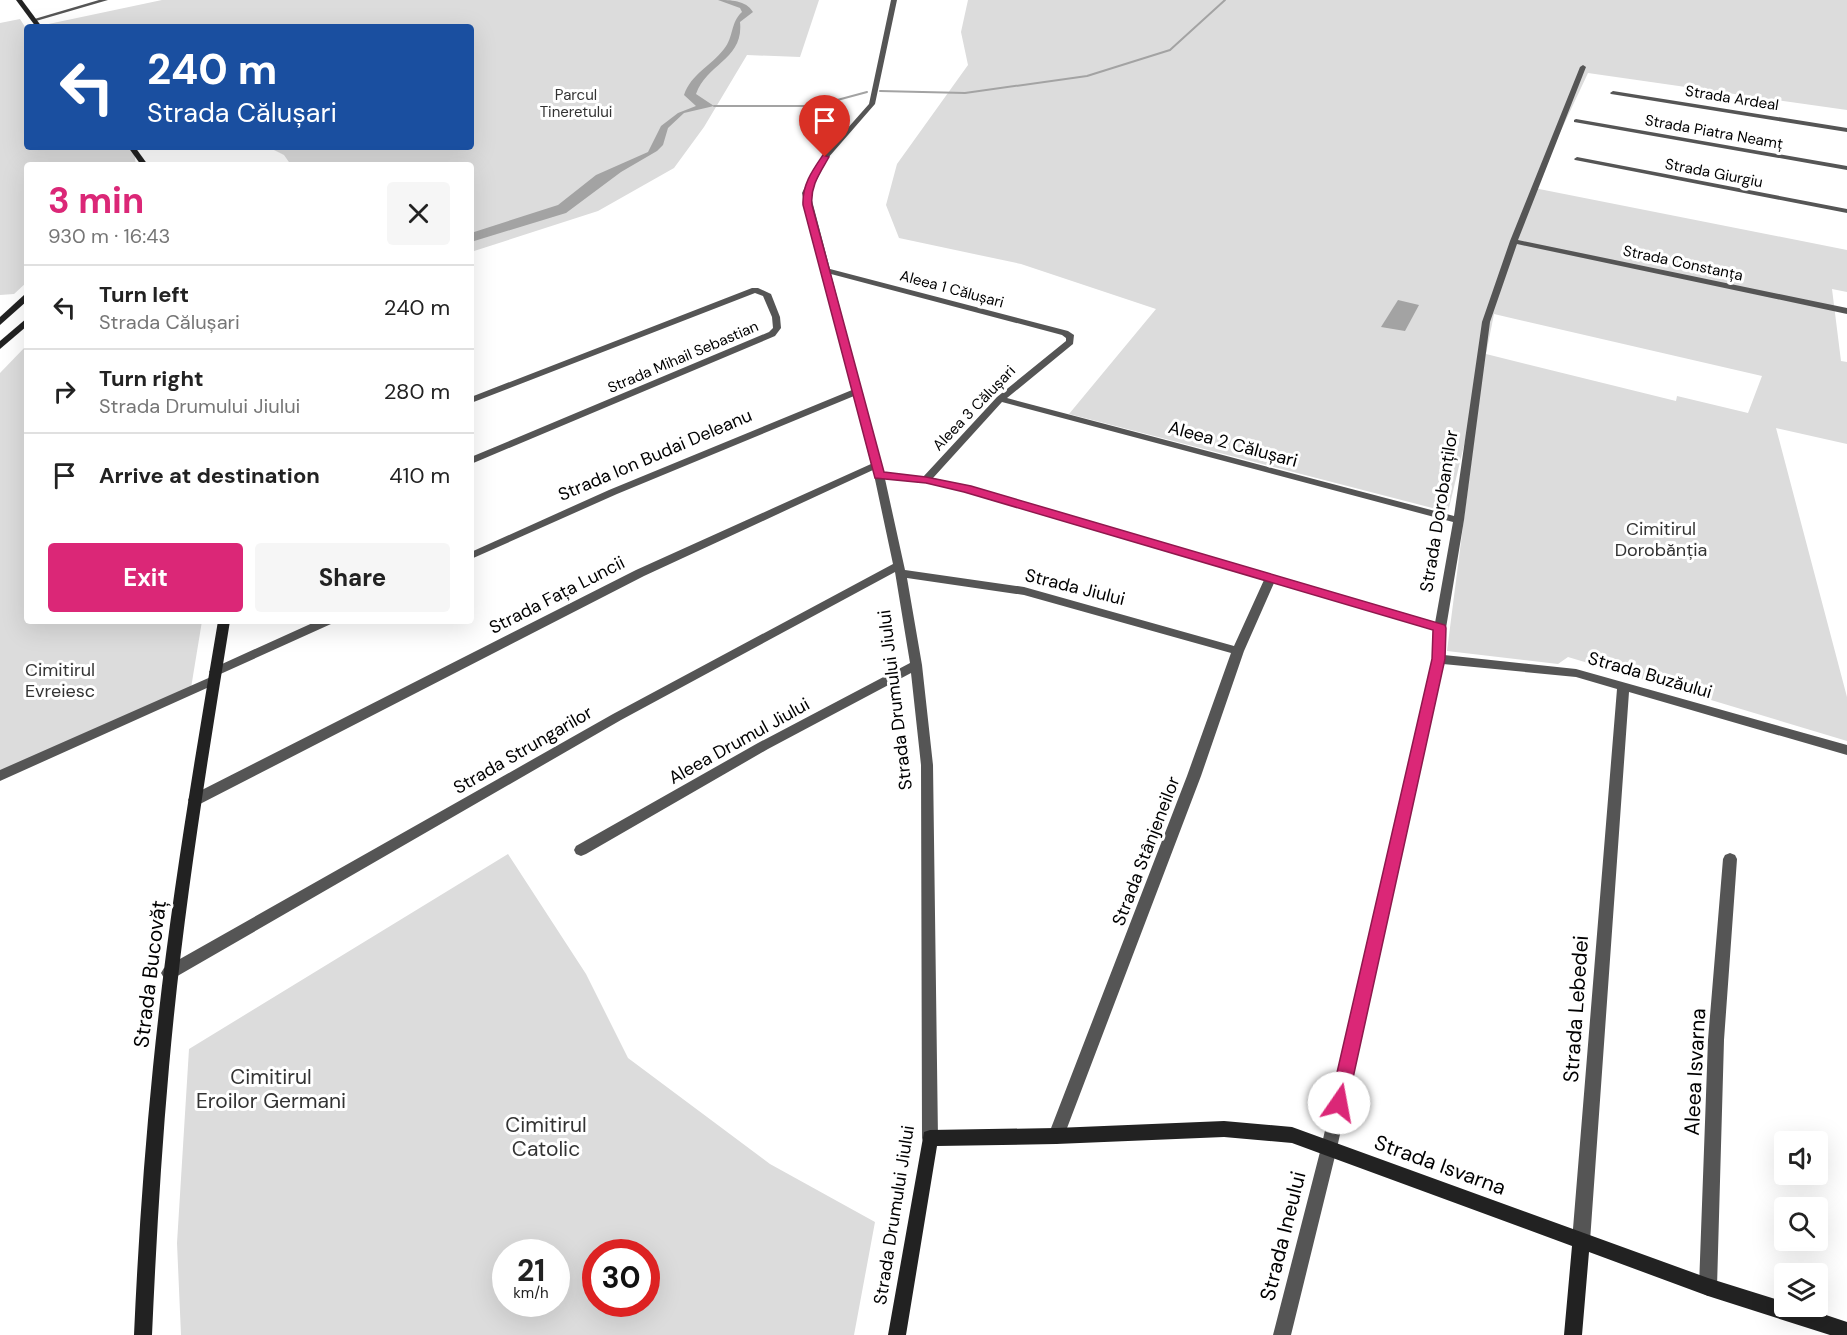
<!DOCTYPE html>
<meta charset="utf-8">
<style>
:root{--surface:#fff;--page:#f6f6f6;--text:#222;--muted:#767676;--line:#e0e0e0;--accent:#db2777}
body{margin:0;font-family:"DM Sans",sans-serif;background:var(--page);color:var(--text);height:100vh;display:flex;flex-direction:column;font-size:22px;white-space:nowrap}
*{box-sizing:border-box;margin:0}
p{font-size:20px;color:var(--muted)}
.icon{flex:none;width:33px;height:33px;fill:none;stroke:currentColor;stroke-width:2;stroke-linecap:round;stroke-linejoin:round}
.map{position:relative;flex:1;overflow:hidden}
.side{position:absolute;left:24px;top:162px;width:450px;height:462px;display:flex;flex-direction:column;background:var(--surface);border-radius:6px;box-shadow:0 6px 24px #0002}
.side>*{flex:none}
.hud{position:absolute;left:24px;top:24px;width:450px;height:126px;border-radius:6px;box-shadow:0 6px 24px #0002;background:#1a4fa0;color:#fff;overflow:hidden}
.controls{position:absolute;left:1774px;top:1131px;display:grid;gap:12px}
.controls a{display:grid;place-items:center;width:54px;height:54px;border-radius:6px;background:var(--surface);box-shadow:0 6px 24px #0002;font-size:30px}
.speed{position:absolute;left:492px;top:1239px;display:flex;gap:12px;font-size:30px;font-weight:700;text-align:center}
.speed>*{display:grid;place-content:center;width:78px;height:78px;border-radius:50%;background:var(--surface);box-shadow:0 6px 24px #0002;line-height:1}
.speed small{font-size:15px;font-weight:400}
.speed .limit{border:9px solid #d22;background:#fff;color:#111}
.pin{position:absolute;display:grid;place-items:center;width:51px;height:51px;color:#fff;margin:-62px -26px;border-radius:50% 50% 50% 0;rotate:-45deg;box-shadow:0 0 6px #0007}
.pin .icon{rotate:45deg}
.me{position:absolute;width:66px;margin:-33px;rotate:12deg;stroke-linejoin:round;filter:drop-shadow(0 0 4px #0008)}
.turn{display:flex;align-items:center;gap:21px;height:126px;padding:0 24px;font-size:27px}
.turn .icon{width:78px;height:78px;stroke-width:2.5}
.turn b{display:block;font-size:42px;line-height:51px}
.round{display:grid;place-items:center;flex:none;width:63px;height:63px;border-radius:6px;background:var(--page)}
.head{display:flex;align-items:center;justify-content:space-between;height:102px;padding:0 24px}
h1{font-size:36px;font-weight:700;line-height:45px;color:var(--accent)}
.cta{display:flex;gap:12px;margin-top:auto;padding:12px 24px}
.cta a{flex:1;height:69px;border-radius:6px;background:var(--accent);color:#fff;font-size:24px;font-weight:700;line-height:69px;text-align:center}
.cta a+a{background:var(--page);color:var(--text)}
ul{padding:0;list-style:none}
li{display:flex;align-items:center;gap:18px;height:84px;padding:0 24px;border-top:2px solid var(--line)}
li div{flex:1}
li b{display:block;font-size:22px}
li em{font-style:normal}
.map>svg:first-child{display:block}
</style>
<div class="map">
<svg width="1847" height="1335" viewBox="0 0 1847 1335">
<rect width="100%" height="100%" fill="#fff"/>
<g fill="#dcdcdc" fill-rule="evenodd">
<polygon points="162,0 819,0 800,57 747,55 704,127 674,168 598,211 471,252 471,165 291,165 284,155 268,147 471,147 471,27 39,26"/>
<path d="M968 0H1847V110L1588 73 1534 188 1847 250V292L1832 289 1841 361 1847 362V444L1776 428 1847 697V741L1568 657 1558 664 1447 651 1484 362 1448 512 1069 414 1156 309 1021 264 899 238 886 205 897 164 968 65 961 32ZM1494 314 1762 376 1748 413 1677 396 1676 401 1486 354Z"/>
<polygon points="20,19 27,30 27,147 150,147 134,151 136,165 27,165 27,282 14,294 0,295 0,23"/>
<polygon points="27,345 27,621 202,621 191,688 0,775 0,373"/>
<path d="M508 854 586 974 628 1058 770 1164 875 1222 854 1335H181L177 1243 189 1049ZM506 1252H556V1304H506ZM596 1252H646V1304H596Z"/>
</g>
<g fill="#a3a3a3">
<path d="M718 0C730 0 746 0 753 12L740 22C744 59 707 63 696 94L714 106 684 113 668 128 663 145 657 151 621 172 566 213 471 242V233L558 205 596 175 648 152 661 126 678 113 696 106 684 95C691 74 711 66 724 49 734 37 730 23 742 12L740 8Z"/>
<polygon points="1398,300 1419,305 1405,331 1381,327"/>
</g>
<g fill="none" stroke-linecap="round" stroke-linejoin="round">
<g stroke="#a3a3a3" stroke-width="2">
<polyline points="880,91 965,93 1087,76 1170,50 1225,0"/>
<polyline points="714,106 815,106 867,92"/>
</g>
<g fill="#555" fill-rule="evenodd">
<polygon points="99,0 108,0 36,21 31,20"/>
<path d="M891 0H897L875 104 828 158 810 193 830 269 1068 331 1074 335 1073 344 1007 398 1454 516 1482 322 1510 241 1580 67 1583 65 1586 67 1518 240 1847 308V314L1517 244 1490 322 1464 520 1446 628 1444 655 1576 669 1847 745V755L1629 692 1590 1241 1587 1247 1581 1250 1575 1247 1572 1241 1617 689 1576 677 1443 664 1337 1148 1291 1335H1273L1321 1148 1432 659 1434 630 1274 583 1244 651 1201 776 1064 1136 1062 1142 1056 1144 1050 1142 1048 1136 1187 776 1231 653 1024 595 907 578 922 665 933 765 938 1138 936 1144 930 1146 924 1144 922 1138 921 765 911 673 768 749 586 854 581 856 576 854 574 850 576 846 758 743 910 663 895 572 621 720 174 978 169 980 164 978 161 973 164 968 613 714 893 564 873 470 644 576 200 804 195 805 190 804 188 800 190 796 636 570 871 464 854 396 617 494 471 559V552L609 490 852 390 822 272 820 270 821 268 802 193 814 169 823 156 869 104ZM831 274 1062 335 1066 338V341L997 397 923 477 883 472ZM1002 402 1453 522 1435 623 971 487 933 478ZM885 479 926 483 965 492 1264 580 1234 646 1024 587 905 570Z"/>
<polygon points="1613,91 1847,128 1847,132 1611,94 1610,93"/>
<polygon points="1576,119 1847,166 1847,170 1574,122 1574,120"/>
<polygon points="1577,157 1847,209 1847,213 1575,160 1574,159"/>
<polygon points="752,288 758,288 771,294 780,317 781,328 775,336 471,464 471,457 769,332 773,328 772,317 763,296 755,293 471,403 471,397"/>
<polygon points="317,621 333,621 331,624 216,676 220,680 218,683 0,781 0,770 213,676 209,672 211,669"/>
<polygon points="1730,853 1735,855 1737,859 1724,1040 1717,1287 1714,1293 1708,1296 1702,1293 1699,1287 1708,1040 1723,859 1725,855"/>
</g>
<g fill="#222" fill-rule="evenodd">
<polygon points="16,0 22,0 42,27 36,27"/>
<polygon points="128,147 135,147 148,165 141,165"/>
<polygon points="24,295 27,295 27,301 0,325 0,317"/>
<polygon points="27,318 27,326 0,349 0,341"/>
<path d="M218 621H230C206 769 182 918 169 1067 161 1156 156 1246 152 1335H134C138 1245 144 1156 153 1067 168 917 193 769 218 621Z"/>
<polygon points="1224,1121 1292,1127 1708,1278 1785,1302 1785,1306 1799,1306 1847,1322 1847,1335 1830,1335 1708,1296 1589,1252 1582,1335 1564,1335 1572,1246 1292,1143 1224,1137 1056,1144 937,1146 906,1335 888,1335 924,1132 930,1130 1056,1128"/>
</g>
</g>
<path fill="#db2777" stroke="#8e194d" stroke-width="1.5" d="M823 155 829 157C820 173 810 186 812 205L884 472 926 477 971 486 1445 625 1446 628 1445 659 1346 1110 1339 1112 1333 1110 1330 1103 1432 659 1433 630 964 492 926 483 875 478 803 205C802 185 812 171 823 155Z"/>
<g text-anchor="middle" stroke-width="6" stroke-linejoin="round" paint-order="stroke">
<g font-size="15" fill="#333" stroke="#fff">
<text x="576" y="100">Parcul<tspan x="576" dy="17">Tineretului</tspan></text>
</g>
<g font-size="15" fill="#000" stroke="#fff">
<text transform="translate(1732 98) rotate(9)" y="5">Strada Ardeal</text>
<text transform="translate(1714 132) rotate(10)" y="5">Strada Piatra Neamț</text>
<text transform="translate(1714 173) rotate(11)" y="5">Strada Giurgiu</text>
<text transform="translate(1683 263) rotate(12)" y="5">Strada Constanța</text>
<text transform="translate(952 289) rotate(15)" y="5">Aleea 1 Călușari</text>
<text transform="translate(683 357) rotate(-23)" y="5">Strada Mihail Sebastian</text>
<text transform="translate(974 408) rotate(-46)" y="5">Aleea 3 Călușari</text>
</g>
<g font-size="18" fill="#000" stroke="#fff">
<text transform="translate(1233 444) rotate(15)" y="6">Aleea 2 Călușari</text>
<text transform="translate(655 455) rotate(-23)" y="6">Strada Ion Budai Deleanu</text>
<text transform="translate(1439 511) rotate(-81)" y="6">Strada Dorobanților</text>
<text transform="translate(1075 587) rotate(14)" y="6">Strada Jiului</text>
<text transform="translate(557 595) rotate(-27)" y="6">Strada Fața Luncii</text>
<text transform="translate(1650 675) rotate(16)" y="6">Strada Buzăului</text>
<text transform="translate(895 700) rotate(-97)" y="6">Strada Drumului Jiului</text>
<text transform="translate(739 741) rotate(-29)" y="6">Aleea Drumul Jiului</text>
<text transform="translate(523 750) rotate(-30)" y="6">Strada Strungarilor</text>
<text transform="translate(1146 851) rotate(-69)" y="6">Strada Stânjeneilor</text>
<text transform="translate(894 1215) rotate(-81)" y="6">Strada Drumului Jiului</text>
</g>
<g font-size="18" fill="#333" stroke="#fff">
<text x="1661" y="535">Cimitirul<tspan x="1661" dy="21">Dorobănția</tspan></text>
<text x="60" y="676">Cimitirul<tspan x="60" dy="21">Evreiesc</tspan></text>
</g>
<g font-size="21" fill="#000" stroke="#fff">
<text transform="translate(150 974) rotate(-83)" y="7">Strada Bucovăț</text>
<text transform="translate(1576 1009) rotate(-86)" y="7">Strada Lebedei</text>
<text transform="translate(1695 1072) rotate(-87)" y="7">Aleea Isvarna</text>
<text transform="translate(1440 1165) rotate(20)" y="7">Strada Isvarna</text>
<text transform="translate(1283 1236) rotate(-76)" y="7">Strada Ineului</text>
</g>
<g font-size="21" fill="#333" stroke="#fff">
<text x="271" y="1084">Cimitirul<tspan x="271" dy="24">Eroilor Germani</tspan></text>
<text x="546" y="1132">Cimitirul<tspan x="546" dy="24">Catolic</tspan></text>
</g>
</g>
</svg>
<div class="controls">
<a><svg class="icon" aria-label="sound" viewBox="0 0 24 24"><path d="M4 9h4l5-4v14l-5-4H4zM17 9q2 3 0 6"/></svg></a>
<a><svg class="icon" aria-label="search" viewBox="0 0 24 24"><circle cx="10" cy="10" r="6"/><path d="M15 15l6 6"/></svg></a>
<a><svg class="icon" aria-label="layers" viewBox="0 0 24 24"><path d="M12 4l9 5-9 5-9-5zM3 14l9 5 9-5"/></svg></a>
</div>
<div class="speed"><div>21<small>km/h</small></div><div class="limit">30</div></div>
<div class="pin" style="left:825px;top:157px;background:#d93025"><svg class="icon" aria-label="arrive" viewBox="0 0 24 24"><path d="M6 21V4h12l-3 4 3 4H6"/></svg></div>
<svg class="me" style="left:1339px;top:1103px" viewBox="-20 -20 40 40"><circle r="19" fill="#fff"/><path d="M0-13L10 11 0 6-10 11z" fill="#db2777"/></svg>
<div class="hud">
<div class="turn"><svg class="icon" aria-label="left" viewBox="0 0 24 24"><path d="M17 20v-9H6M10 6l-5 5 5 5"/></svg><div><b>240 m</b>Strada Călușari</div></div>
</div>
<section class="side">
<div class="head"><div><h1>3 min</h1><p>930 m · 16:43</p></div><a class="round"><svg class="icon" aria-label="close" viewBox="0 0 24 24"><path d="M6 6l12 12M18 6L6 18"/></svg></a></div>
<ul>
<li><svg class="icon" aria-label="left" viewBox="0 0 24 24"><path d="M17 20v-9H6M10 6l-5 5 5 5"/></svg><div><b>Turn left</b><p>Strada Călușari</p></div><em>240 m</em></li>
<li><svg class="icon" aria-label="right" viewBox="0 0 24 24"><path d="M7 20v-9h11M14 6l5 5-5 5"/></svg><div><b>Turn right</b><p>Strada Drumului Jiului</p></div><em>280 m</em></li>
<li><svg class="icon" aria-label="arrive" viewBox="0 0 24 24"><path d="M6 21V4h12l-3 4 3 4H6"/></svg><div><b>Arrive at destination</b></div><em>410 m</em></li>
</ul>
<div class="cta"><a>Exit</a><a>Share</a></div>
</section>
</div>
